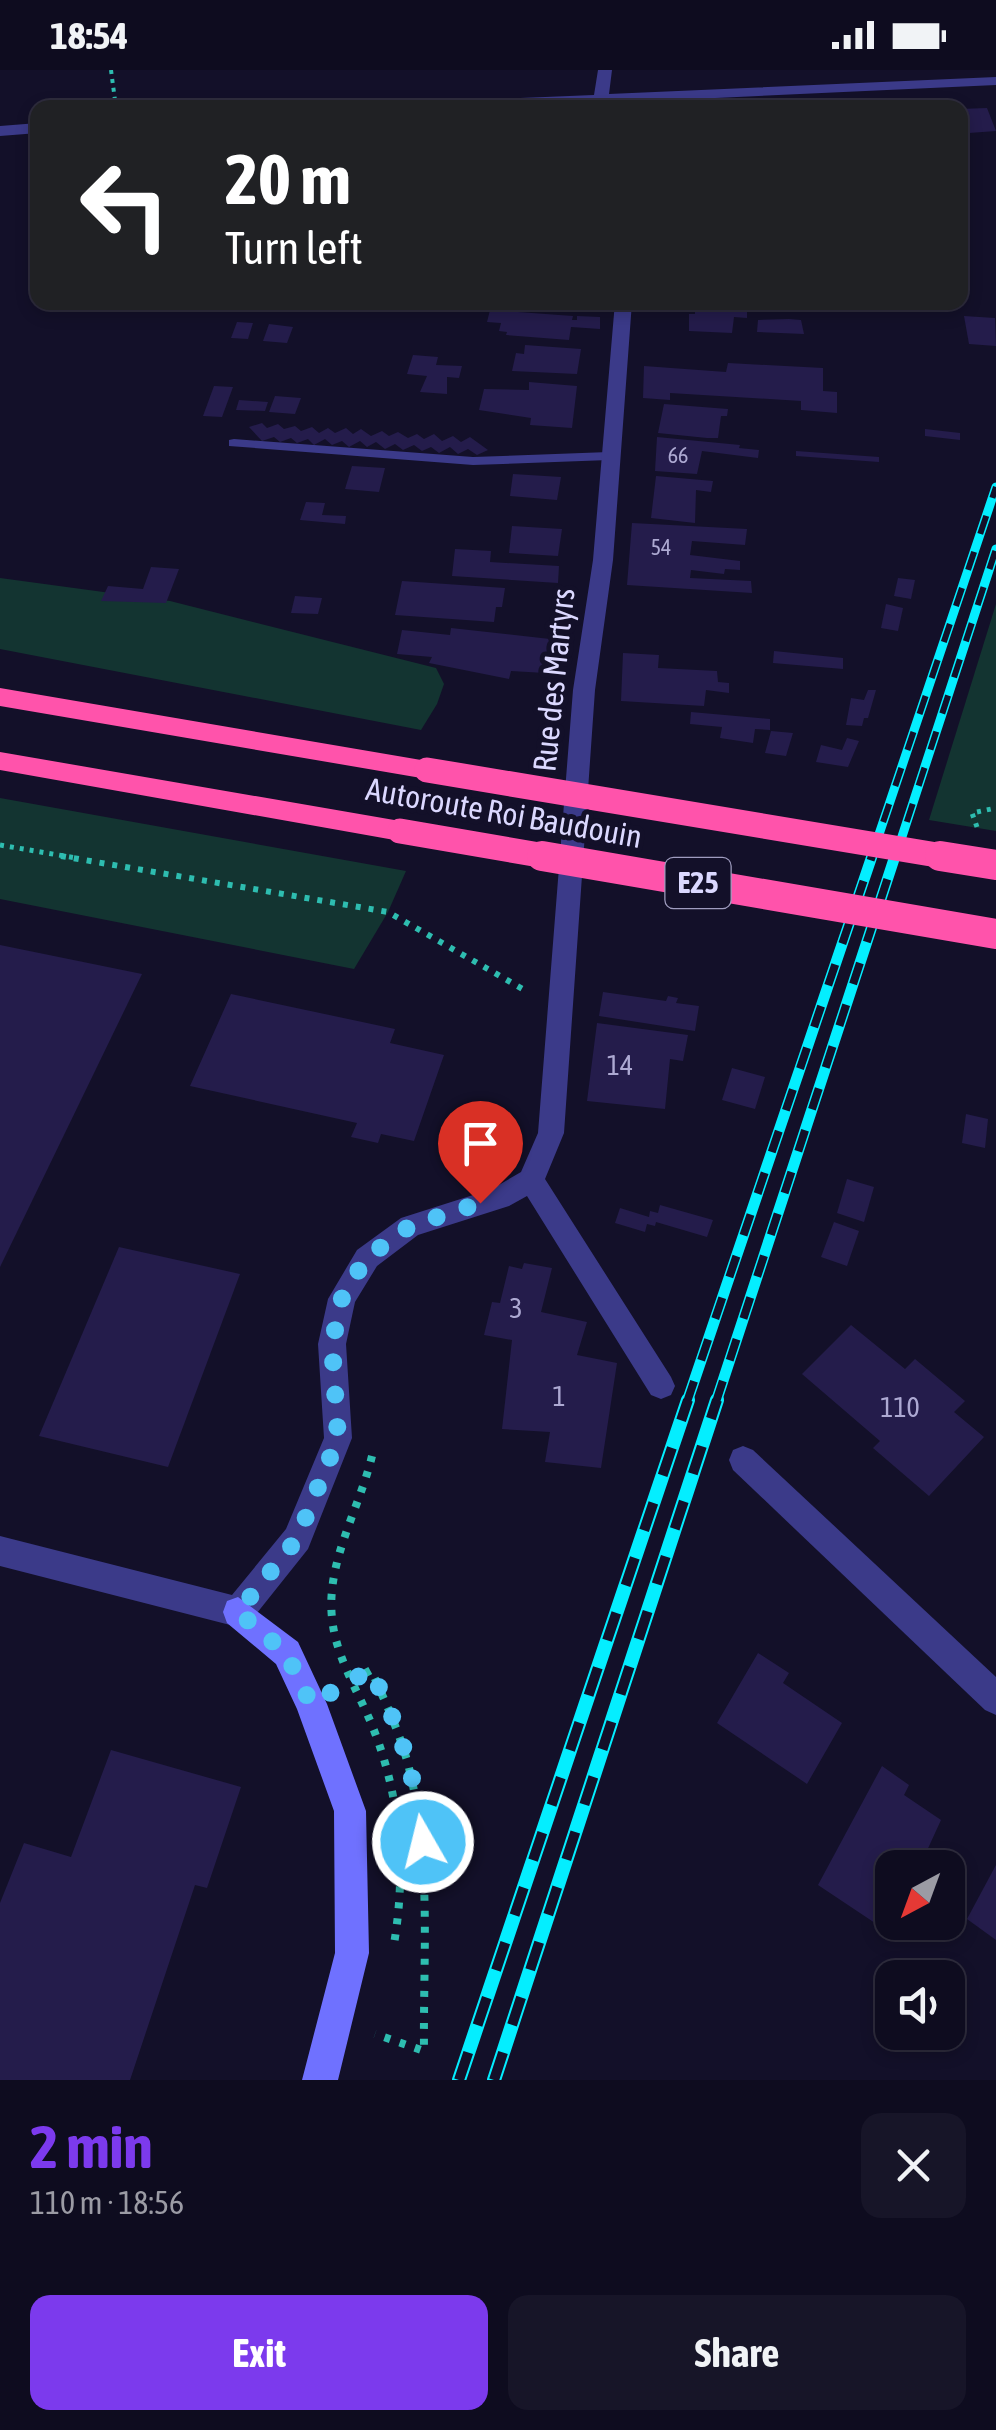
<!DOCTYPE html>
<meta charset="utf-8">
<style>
:root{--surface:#0e0c1f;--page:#171528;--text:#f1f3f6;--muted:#9b9ba4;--line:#2e2c3d;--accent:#7c3aed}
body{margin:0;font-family:"Asap Condensed",sans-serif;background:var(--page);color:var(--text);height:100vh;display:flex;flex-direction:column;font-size:38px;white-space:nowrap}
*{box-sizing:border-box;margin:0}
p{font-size:32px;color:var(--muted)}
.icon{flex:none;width:55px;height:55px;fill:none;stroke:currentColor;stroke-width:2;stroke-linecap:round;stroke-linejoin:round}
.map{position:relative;height:2010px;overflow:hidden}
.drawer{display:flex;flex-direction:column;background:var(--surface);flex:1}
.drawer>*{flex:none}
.hud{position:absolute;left:30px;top:30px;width:938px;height:210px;border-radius:20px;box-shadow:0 5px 15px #0003,0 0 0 2px var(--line);background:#202124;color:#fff;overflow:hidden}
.needle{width:65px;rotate:221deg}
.tools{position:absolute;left:875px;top:1780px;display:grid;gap:20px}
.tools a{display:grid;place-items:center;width:90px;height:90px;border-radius:20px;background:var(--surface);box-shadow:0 5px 15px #0003,0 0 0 2px var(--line);font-size:50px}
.pin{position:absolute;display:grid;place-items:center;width:85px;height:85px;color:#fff;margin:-102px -42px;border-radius:50% 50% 50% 0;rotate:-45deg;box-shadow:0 0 10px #0007}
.pin .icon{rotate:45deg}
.me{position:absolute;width:110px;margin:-55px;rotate:352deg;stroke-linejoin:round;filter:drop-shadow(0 0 8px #0008)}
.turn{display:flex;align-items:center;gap:35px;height:210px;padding:0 30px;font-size:45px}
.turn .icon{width:130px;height:130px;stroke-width:2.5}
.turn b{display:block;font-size:70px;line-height:85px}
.round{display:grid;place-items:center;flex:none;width:105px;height:105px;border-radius:20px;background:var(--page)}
.head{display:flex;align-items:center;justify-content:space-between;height:170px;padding:0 30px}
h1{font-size:60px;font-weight:700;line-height:75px;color:var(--accent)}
.action{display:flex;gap:20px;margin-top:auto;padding:20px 30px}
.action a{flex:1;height:115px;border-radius:20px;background:var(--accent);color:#fff;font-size:40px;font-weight:700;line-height:115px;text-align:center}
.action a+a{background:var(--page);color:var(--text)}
.status{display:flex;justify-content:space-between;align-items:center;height:70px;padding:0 50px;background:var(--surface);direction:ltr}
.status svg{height:28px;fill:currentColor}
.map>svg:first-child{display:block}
</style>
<div class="status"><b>18:54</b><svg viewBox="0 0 49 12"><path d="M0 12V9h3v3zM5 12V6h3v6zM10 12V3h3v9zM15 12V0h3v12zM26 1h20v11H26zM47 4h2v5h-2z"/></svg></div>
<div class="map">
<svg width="996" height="2010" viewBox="0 0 996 2010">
<rect width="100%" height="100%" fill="#131029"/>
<g fill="#133431">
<polygon points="0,508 170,531 436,598 444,614 437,634 421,660 0,579"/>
<polygon points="996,534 996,761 929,750"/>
<polygon points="0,728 406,801 388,842 354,899 0,829"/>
</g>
<g fill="#241c4b">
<polygon points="987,38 996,61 969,63 966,57 960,57 960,39"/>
<polygon points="527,232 577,232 576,241 527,238"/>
<polygon points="695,236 747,239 747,248 734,247 732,263 689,261 689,244 695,244"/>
<polygon points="490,240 573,246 572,250 577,250 577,246 600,247 600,259 571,257 569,270 506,265 507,262 499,261 501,253 487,252"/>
<polygon points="964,246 995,248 996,276 969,274"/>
<polygon points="789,249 801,250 804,264 757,262 758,250"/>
<polygon points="237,252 253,253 248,269 231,268"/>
<polygon points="269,254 293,257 287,273 263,271"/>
<polygon points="525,275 581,279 577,304 512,301 516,283 524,284"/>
<polygon points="413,285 438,287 436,295 462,296 459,308 447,307 447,324 420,322 427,306 407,304"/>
<polygon points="728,293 823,298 823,321 837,322 837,343 801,340 801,331 670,323 670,330 643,328 644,296 726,302"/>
<polygon points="529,312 577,316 572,358 530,355 531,348 479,340 484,319 529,320"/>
<polygon points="214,316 233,317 222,347 203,346"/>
<polygon points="275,326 301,328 295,344 269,342"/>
<polygon points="239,330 268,332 265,341 236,340"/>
<polygon points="664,334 728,339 727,346 721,346 718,368 707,368 658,363"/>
<polygon points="262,353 267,358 278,354 284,359 295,356 301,361 312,357 319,363 328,358 335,363 346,358 353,364 361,359 371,366 382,361 389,366 398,362 408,368 417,364 424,369 434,364 442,371 453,366 461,372 470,367 488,380 477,385 468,379 458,384 450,377 439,383 431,377 422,381 414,375 403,380 395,374 385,379 376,372 367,377 360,371 349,377 342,371 332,375 325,369 314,375 308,369 297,373 291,368 280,372 274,367 262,371 249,357"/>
<polygon points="925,359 960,363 960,370 925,366"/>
<polygon points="657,367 740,375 739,378 759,380 758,388 702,381 697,404 655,401"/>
<polygon points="796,381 879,387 879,392 796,386"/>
<polygon points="352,396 385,398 379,422 345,419"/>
<polygon points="513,404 561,407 557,430 510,426"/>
<polygon points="656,406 713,411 711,422 696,420 695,453 651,448"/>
<polygon points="306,432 325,433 322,445 346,446 345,454 300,450"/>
<polygon points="632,453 747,459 745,475 692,471 690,485 740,491 740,500 725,499 724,504 691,500 690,508 751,511 752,523 627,515"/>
<polygon points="512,456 562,459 558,486 509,483"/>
<polygon points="455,479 491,481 490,492 559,496 558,513 452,506"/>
<polygon points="151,497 179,499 166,533 101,531 108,516 143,519"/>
<polygon points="898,508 915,510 911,529 894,526"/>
<polygon points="402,511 505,518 502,537 496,537 494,552 395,545"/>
<polygon points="295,526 322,528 318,544 291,543"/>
<polygon points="886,534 903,538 898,561 881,558"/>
<polygon points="451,558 550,569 545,603 511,601 509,609 429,593 432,587 397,584 402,560 450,565"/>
<polygon points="774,581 843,588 843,599 773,593"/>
<polygon points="623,583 659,585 658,598 717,601 718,612 729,613 729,623 706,620 704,636 621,631"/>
<polygon points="868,620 876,620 868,648 864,648 862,656 846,655 851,628 864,630"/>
<polygon points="691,642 770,649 770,660 755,659 753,673 720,668 722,657 690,654"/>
<polygon points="771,661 793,663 786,686 765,683"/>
<polygon points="847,668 859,671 848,697 816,692 821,675 842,680"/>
<polygon points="0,875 142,904 0,1197"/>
<polygon points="603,922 666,931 668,926 678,928 676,933 699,936 695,961 599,946"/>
<polygon points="231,924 395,959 390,973 444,985 414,1071 381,1064 378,1073 351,1067 357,1053 190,1016"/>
<polygon points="597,953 688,965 683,991 670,989 665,1039 587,1031"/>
<polygon points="732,998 765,1007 755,1039 722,1030"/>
<polygon points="966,1044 988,1049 985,1078 962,1073"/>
<polygon points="847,1109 874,1117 864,1152 837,1143"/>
<polygon points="660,1135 713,1150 707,1167 656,1152 655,1156 647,1154 645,1162 615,1153 620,1138 649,1147 650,1141 658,1143"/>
<polygon points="834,1152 859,1161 847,1196 821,1187"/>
<polygon points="119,1177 240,1204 168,1397 39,1366"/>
<polygon points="524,1193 552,1198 541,1242 587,1252 577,1285 617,1293 601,1398 545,1392 550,1362 502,1359 512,1270 484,1265 492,1232 500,1233 509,1196 522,1199"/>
<polygon points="851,1255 905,1299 915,1289 965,1331 954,1342 984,1367 929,1426 873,1378 880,1371 802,1304"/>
<polygon points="758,1583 789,1603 783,1613 842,1653 807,1714 717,1653"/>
<polygon points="111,1680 241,1717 207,1818 195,1815 130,2010 0,2010 0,1833 24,1773 71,1787"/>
<polygon points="882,1696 909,1715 904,1725 941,1750 919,1798 892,1798 892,1833 881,1857 818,1815"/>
<polygon points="996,1795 996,1870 967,1849"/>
</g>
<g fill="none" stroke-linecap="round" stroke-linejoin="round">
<polyline stroke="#2ebdb0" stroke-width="4" stroke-dasharray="4 5" stroke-linecap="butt" points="111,0 116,38"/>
<g stroke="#2ebdb0" stroke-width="5" stroke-dasharray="4 6" stroke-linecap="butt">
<polyline points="977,757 972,743 996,738"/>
<polyline points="0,775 76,788"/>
</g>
<polyline stroke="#2ebdb0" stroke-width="6" stroke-dasharray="5 8" stroke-linecap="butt" points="61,786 388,842 528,922"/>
<g stroke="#2ebdb0" stroke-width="8" stroke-dasharray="6 10" stroke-linecap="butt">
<path d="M372 1386C359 1440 326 1492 332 1548 336 1590 361 1625 375 1663 401 1731 406 1803 394 1874"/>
<path d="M351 1611 371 1600C385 1631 399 1661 408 1694 432 1787 423 1886 424 1981L375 1964"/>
</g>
<polygon fill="#3b3a89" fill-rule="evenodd" points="234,369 473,387 609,382 616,386 609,390 473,395 229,376 229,370"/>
<g fill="#3b3a89" fill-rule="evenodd">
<polygon points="598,0 612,0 609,24 996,7 996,15 608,33 608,38 593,38 593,34 392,38 399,33 594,25"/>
<polygon points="38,53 38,63 0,66 0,56"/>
<polygon points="615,232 632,232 613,490 595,620 564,1063 545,1109 671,1307 675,1316 671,1325 661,1329 651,1325 527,1126 509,1136 418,1165 377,1196 355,1232 346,1274 352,1368 308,1479 249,1553 238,1557 0,1496 0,1466 232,1525 286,1459 324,1368 318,1274 328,1229 357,1180 401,1148 492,1119 521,1102 538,1063 573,620 593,490"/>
<polygon points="743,1376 753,1380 996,1607 996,1645 985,1640 733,1400 729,1390 733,1380"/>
</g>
<polygon fill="#6f71ff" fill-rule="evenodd" points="238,1527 298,1572 327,1634 366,1741 369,1883 338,2010 302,2010 335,1883 334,1741 297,1639 276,1594 227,1553 223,1542 227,1531"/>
<g fill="#ff53ab" fill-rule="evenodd">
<polygon points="0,618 427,691 436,693 440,700 436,707 427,709 0,636"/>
<polygon points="0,682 400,751 410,754 413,761 410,768 400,771 0,700"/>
</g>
<g stroke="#04eeff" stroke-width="9">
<g id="rail-far2">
<polyline points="871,788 996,417"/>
<polyline points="895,788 996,479"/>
</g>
</g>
<g stroke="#04eeff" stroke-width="11">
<g id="rail-far1">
<polyline points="687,1332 872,786"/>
<polyline points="716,1332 895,786"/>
</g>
</g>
<g stroke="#04eeff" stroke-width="14">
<g id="rail">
<polyline points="459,2010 688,1330"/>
<polyline points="494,2010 717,1330"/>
</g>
</g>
<use href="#rail-far2" stroke="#131029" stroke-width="6" stroke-dasharray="19" stroke-linecap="butt"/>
<use href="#rail-far1" stroke="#131029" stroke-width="8" stroke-dasharray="22" stroke-linecap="butt"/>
<use href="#rail" stroke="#131029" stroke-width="10" stroke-dasharray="29" stroke-linecap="butt"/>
<g stroke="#ff53ab" stroke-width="25">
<polyline points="427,700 955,788"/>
<polyline points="400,761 557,788"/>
</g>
<g stroke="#ff53ab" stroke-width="30">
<polyline points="542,786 996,864"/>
<polyline points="940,786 996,795"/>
</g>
</g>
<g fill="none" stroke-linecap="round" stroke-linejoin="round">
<path stroke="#4fc3f7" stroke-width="18" stroke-dasharray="0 32.4" d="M423 1772C416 1709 400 1655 370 1600L311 1634 286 1583 238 1542 297 1469 338 1368 332 1274 342 1228 366 1188 410 1156 480 1133"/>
</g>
<g text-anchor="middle" stroke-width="10" stroke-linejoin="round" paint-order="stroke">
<g font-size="22" fill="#ada9d2">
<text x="678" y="393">66</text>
<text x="661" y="485">54</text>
</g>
<g font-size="28" fill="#ada9d2">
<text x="620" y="1005">14</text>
<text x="516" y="1248">3</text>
<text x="559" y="1336">1</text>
<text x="900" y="1347">110</text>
</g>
<rect fill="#131029" stroke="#9f9cbf" stroke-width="2.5" x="665.5" y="788" width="65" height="50" rx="8"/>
<g font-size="30" font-weight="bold" fill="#dbd8ff">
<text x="698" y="823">E25</text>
</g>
<g font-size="32" fill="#dbd8ff" stroke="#131029">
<text transform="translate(554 610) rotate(-84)" y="11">Rue des Martyrs</text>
<text transform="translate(504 743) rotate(10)" y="11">Autoroute Roi Baudouin</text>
</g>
</g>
</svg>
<div class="tools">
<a><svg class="needle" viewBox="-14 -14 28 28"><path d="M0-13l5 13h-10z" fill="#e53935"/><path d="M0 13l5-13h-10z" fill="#9b9ba4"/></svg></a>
<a><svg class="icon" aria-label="sound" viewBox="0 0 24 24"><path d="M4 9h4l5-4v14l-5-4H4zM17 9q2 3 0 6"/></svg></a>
</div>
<div class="pin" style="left:480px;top:1133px;background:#d93025"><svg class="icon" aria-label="arrive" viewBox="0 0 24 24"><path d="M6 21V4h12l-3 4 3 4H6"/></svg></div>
<svg class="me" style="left:423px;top:1772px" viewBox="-20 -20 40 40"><circle r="17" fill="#4fc3f7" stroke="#fff" stroke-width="3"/><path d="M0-11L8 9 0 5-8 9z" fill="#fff"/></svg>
<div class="hud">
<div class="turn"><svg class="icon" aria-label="left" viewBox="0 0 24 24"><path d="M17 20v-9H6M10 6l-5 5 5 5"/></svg><div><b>20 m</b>Turn left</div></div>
</div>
</div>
<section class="drawer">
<div class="head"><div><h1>2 min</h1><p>110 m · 18:56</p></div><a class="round"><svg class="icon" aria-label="close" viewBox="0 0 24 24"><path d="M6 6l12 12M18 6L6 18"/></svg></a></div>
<div class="action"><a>Exit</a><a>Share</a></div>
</section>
